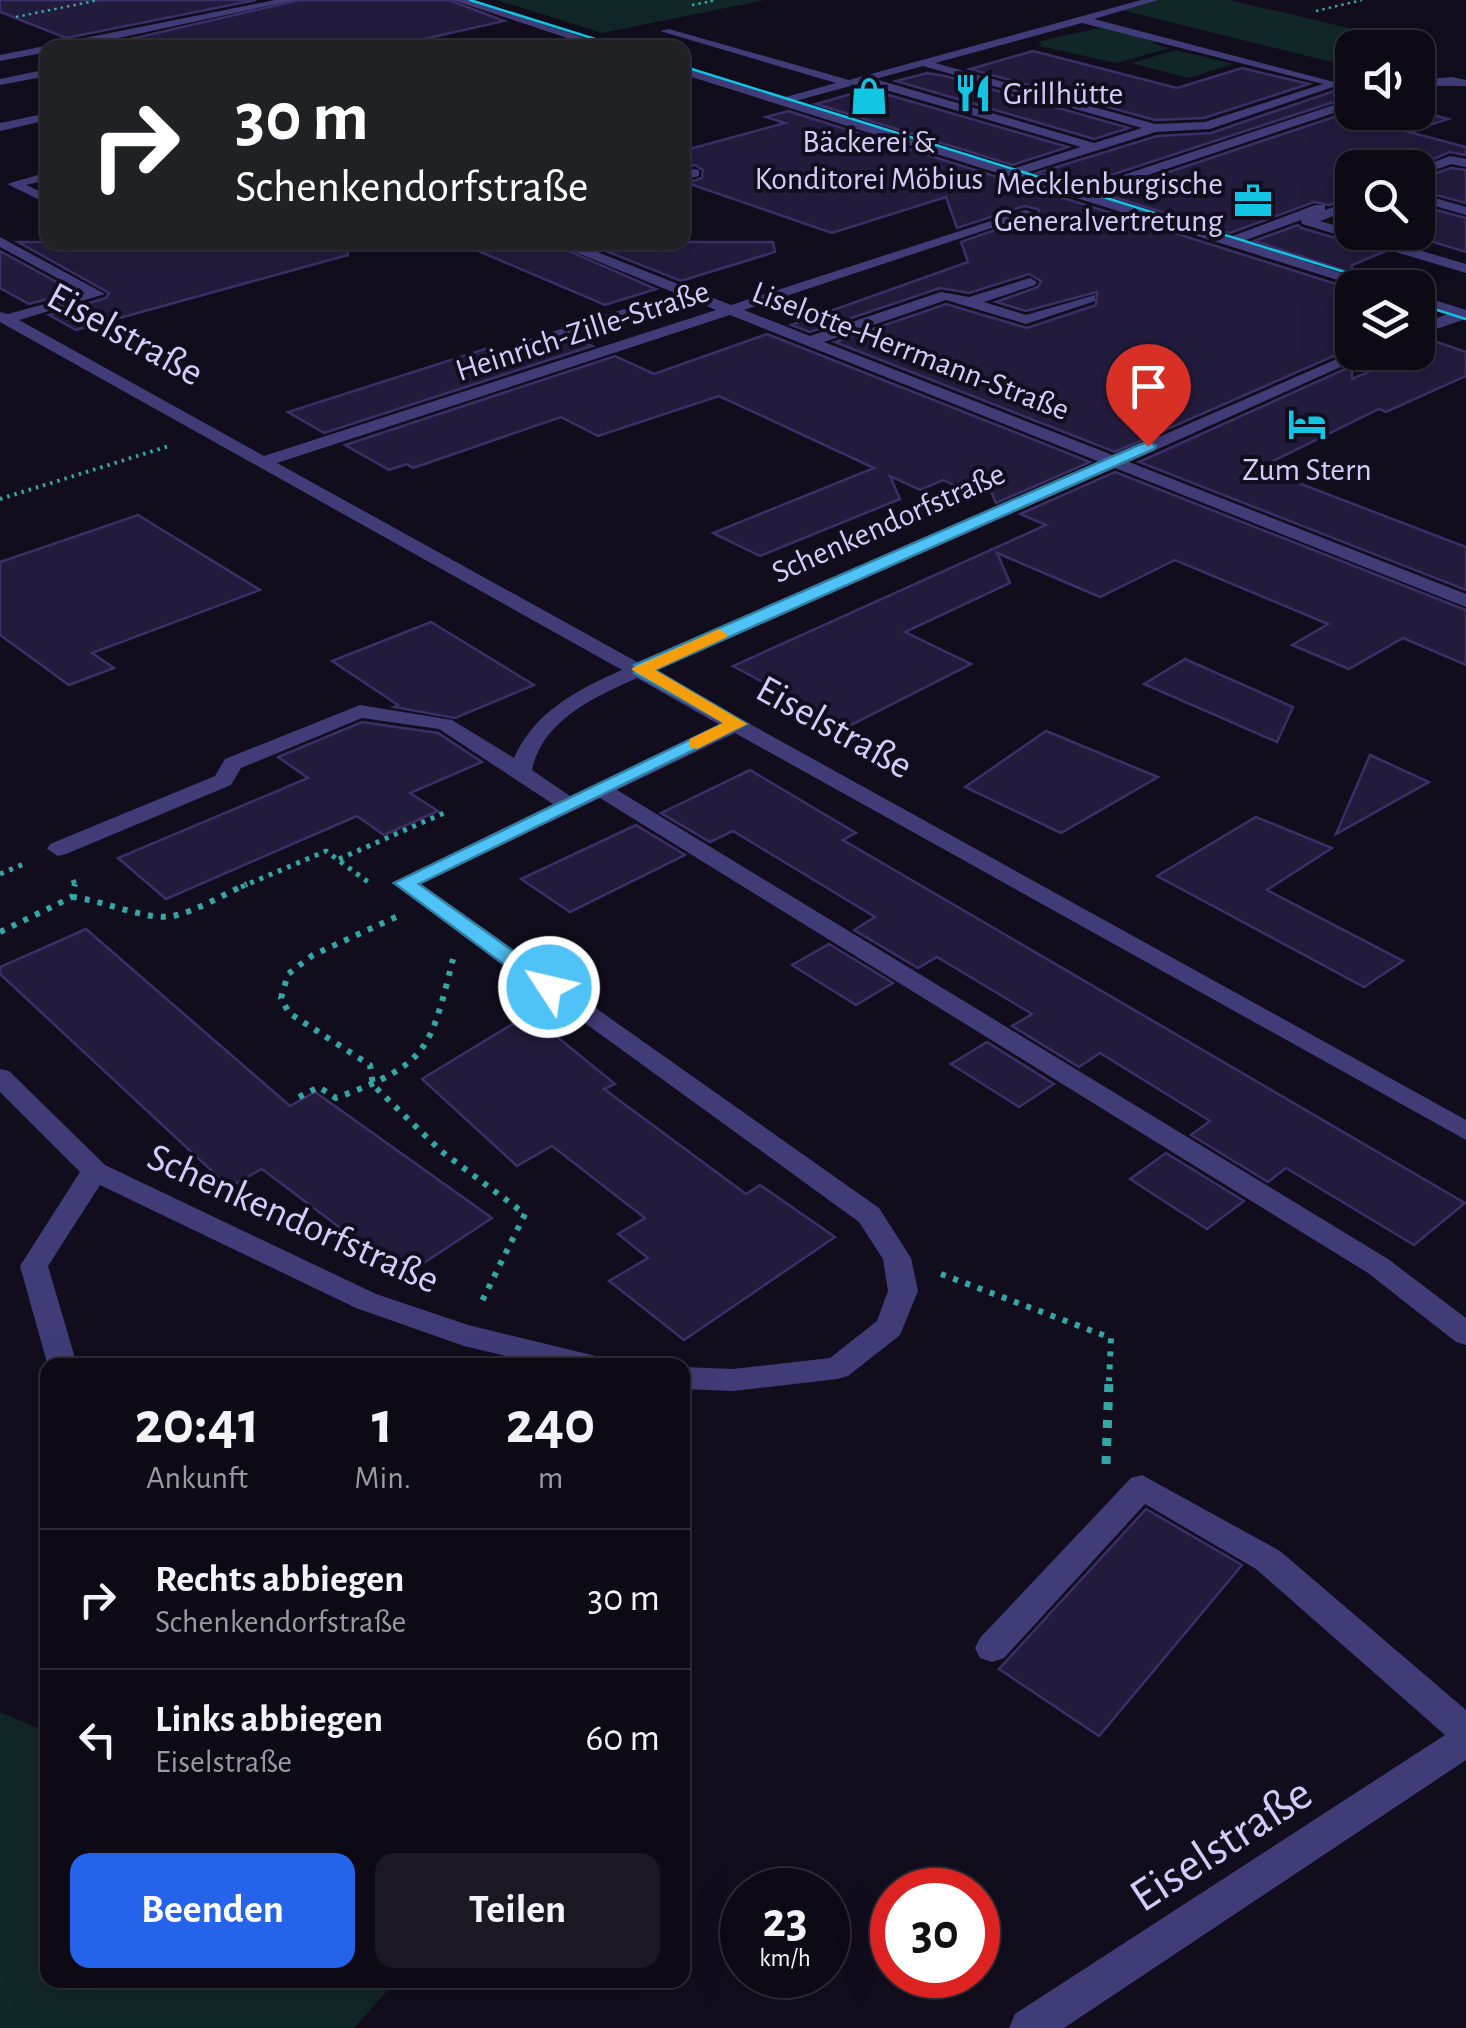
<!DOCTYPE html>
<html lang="de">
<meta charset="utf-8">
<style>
:root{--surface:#0d0a16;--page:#1b1823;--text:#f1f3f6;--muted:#9a9aa1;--line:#2d2b35;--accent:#2563eb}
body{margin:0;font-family:"Alegreya Sans",sans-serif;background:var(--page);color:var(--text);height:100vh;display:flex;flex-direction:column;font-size:38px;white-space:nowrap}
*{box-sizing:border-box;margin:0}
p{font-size:32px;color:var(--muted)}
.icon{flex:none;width:55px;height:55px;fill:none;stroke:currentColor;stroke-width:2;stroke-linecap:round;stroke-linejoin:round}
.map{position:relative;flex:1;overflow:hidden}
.sheet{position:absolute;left:40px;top:1358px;width:650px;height:630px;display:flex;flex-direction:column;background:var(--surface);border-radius:20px;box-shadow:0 10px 40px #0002,0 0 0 2px var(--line)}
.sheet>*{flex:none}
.banner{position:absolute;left:40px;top:40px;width:650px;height:210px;border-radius:20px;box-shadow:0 10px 40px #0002,0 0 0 2px var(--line);background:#202124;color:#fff;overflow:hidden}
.fabs{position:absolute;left:1335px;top:30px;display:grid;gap:20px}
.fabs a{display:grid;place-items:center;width:100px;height:100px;border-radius:20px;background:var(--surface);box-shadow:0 10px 40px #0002,0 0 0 2px var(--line);font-size:50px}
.speed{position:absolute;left:720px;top:1868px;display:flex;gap:20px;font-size:50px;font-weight:700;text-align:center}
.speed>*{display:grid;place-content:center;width:130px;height:130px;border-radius:50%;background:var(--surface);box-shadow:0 10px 40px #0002,0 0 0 2px var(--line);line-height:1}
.speed small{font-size:25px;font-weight:400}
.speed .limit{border:15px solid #d22;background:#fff;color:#111}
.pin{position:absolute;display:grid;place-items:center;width:85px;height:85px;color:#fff;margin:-102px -42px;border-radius:50% 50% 50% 0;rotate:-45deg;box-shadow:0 0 10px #0007}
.pin .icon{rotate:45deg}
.me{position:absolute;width:110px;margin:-55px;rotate:305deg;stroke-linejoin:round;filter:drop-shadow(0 0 8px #0008)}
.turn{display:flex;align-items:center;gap:35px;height:210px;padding:0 30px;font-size:45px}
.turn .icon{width:130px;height:130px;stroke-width:2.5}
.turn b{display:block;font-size:70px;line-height:85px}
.eta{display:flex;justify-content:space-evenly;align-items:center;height:170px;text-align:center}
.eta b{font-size:60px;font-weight:600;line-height:70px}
.cta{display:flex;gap:20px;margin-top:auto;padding:20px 30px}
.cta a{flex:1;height:115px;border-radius:20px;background:var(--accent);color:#fff;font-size:40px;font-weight:600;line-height:115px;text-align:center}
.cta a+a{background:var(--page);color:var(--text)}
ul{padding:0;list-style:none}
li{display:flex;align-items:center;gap:30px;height:140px;padding:0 30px;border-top:2px solid var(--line)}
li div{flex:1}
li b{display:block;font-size:38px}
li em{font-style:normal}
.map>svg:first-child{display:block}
</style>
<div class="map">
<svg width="1466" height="2028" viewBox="0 0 1466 2028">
<rect width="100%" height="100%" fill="#110d1d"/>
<g fill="#112626">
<polygon points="497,0 765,0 602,33"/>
<polygon points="1153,0 1229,0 1417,44 1352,48 1352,67 1117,9"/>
<polygon points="1103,27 1161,40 1152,43 1169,48 1117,63 1039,46 1043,44 1037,42"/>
<polygon points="1176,50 1233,64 1189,78 1132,63"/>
<polygon points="0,1712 47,1732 48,1980 397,1980 354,2028 0,2028"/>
</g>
<g fill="#231b3c" stroke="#3c2f67" stroke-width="2.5">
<polygon points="0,0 256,0 66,38 0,12"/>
<polygon points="299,0 449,0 504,21 384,48 92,48"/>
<polygon points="1033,51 1177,88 1242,68 1309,84 1204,118 1155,120 970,69"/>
<polygon points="927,73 945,76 1129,128 1094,139 896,81"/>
<polygon points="868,89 1068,147 1012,165 816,104"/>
<polygon points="1334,91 1352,96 1078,186 1037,173 1157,136 1211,133"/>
<polygon points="788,111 1352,289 1352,348 1115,452 835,342 946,304 1027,328 1096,305 1097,292 1026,311 996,302 1038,287 1041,281 1029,274 969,293 940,288 810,332 791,325 968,262 961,242 1040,214 1038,209 1024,206 957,228 946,197 832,233 687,183 702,178 703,170 695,165 682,168 682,151 785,123 766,117"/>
<polygon points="1352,111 1418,111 1448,119 1409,132 1466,147 1466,155 1449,152 1414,168 1352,168 1352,198 1329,205 1314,202 1230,233 1103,194"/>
<polygon points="1451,168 1466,170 1466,203 1418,190 1418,179"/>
<polygon points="1418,205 1466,218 1466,252 1420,238 1408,243 1372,232 1418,232"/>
<polygon points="1298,225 1301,228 1384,252 1352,265 1352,273 1254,241"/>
<polygon points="18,242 346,242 348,255 76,330 49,315 106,298 109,293"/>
<polygon points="457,242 548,242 656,289 605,305"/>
<polygon points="583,242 773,242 775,252 681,281"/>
<polygon points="0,251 75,292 29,304 0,288"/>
<polygon points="767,334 1090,462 996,503 984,475 956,486 943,480 920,490 890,476 900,499 760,556 713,533 874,468 719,396 598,436 561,417 413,468 407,464 389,470 345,445 615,356 654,374"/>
<polygon points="576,339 592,346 324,433 288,412 488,348 512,359"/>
<polygon points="1437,342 1466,352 1466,376 1386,412 1379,409 1259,468 1466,547 1466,590 1139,462 1352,366 1352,379"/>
<polygon points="1115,472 1466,610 1466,665 1403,638 1349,669 1292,645 1328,624 1175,560 1100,597 997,553 1010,583 905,632 971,664 847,727 733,666 1046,525 1020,514"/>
<polygon points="138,515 260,590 92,653 114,668 69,685 0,635 0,562"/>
<polygon points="431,622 534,685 455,718 394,707 398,705 332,661"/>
<polygon points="1185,659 1293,707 1277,742 1144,684"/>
<polygon points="362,722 438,733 482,762 410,793 438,811 384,835 357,816 166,899 118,858 308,778 278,757"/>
<polygon points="1046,731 1158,777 1061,833 965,787"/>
<polygon points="1370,755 1429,782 1336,834"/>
<polygon points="750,770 856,833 843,840 1465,1203 1414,1245 1286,1168 1268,1182 1191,1135 1210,1121 1100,1053 1079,1067 1012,1026 1032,1014 937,957 918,968 854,930 875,917 733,831 710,842 661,813"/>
<polygon points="1256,817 1332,848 1267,890 1403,961 1364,987 1157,876"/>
<polygon points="636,825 685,855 570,912 521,879"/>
<polygon points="86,929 290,1106 315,1092 492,1218 404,1276 262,1169 229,1187 0,974 0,967"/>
<polygon points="829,944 893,983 856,1005 792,965"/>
<polygon points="529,1014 615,1084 604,1089 746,1194 760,1185 835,1237 684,1340 609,1281 648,1258 618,1234 645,1218 552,1146 517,1166 422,1079"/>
<polygon points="987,1042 1054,1084 1019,1107 951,1064"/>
<polygon points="1166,1153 1244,1201 1207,1229 1130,1179"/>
<polygon points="1146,1509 1242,1565 1099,1736 999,1669"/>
</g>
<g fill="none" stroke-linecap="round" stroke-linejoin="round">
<g stroke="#36a6a4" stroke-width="2.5" stroke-dasharray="2.5 4" stroke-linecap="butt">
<polyline points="692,5 712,1 709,0"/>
<polyline points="1316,11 1362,0"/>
<polyline points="16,17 99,0"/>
</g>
<polyline stroke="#36a6a4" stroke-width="4" stroke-dasharray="2.5 5" stroke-linecap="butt" points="0,499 169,446"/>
<g stroke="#36a6a4" stroke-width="5" stroke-dasharray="4 6" stroke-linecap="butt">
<polyline points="339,859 444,813"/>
<polyline points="0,874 26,863"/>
<polyline points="73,880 76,887"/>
<polyline points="241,887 326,851 368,882"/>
</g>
<g stroke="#36a6a4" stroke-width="6" stroke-dasharray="5 8" stroke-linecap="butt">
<path d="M72 897C103 900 146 921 173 916 197 911 224 894 247 884"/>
<polyline points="396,917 313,955 288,974 281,998 289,1013 370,1065 373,1085 441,1151 525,1214 482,1301"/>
<polyline points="0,932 72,897 75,884"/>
<path d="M299 1097 319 1087 336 1098C428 1064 430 1051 453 959"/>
<polyline points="941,1274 1111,1338 1109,1381"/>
</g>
<polyline stroke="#36a6a4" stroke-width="9" stroke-dasharray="8 10" stroke-linecap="butt" points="1106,1464 1109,1379"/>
<g fill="#403c78" fill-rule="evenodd">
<polygon points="275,0 295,0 72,48 48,48 48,52 0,61 0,55"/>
<polygon points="453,0 469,0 615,48 597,48"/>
<path d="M1141 0H1158L1094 19 1342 84 1210 129 1156 132 1025 173 1078 190 1352 99V107L1091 194 1230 237 1315 205H1325V210L1352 201V209L1320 221 1466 264V273L1302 224 1301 220 1243 241 1386 288H1363L682 74V67L782 98 836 83 660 31 669 29 849 80ZM1082 23 1323 84 1205 122 1155 124 935 63ZM923 66 1142 128 1094 143 875 79ZM862 83 1081 147 1012 169 795 101Z"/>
<polygon points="48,69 48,76 0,85 0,79"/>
<polygon points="1452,77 1466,80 1466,86 1418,86 1418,80"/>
<polygon points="48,113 48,120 0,131 0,123"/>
<polygon points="1450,156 1466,159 1466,167 1451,164 1418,176 1418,168"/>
<polygon points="694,169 699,170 699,176 682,180 682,172"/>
<polygon points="48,172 48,180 26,185 48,195 48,204 7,184"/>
<polygon points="1418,193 1466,207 1466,215 1418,201"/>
<path d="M1025 210 1037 213 744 310 810 336 941 292 969 297 1030 278 1037 282 1035 285 984 302 1026 315 1095 295V301L1026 324 946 300 824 342 1115 456 1353 352H1374L1129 462 1466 594V607L1115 468 654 671 1466 1120V1140L735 733 617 790 1388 1259 1466 1318V1345L1456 1342 1368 1273 600 798 420 884 879 1208 911 1258 918 1291 900 1335 848 1376 837 1379 733 1391 682 1389V1367L733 1369 830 1358 877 1321 888 1291 883 1259 859 1222 392 883 553 804 439 729 362 718 241 768 231 785 66 854 58 856 47 849 50 844 215 776 225 759 360 705 452 720 514 758C535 711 577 690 622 670L0 322V312L8 314 85 293 0 247V237L105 294 19 320 264 456 716 310 688 298 530 348H520V342L675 293 551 242H572L731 305ZM730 315 1100 462 639 663 277 463ZM637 678 720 725 570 796 532 770C542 720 595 697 637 678Z"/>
<polygon points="1418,295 1466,310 1466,319 1418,335 1418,326 1447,314 1418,304"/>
<polygon points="0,1069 9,1071 105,1165 376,1294 468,1325 600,1357 604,1365 543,1365 464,1346 356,1308 100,1185 48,1266 77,1365 48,1366 20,1266 80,1172 0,1092"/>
<polygon points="1142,1475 1280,1551 1466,1710 1466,1760 1064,2028 1009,2028 1015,2014 1445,1735 1256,1569 1145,1504 1004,1658 992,1662 980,1658 975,1648 980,1638 1131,1478"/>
</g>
<g stroke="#12c6e3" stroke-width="2.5">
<polyline points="470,0 624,48"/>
<polyline points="682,66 1396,288"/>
<polyline points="1418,304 1466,319"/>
</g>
</g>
<polygon fill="#4fc3f7" stroke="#337fa1" stroke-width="2.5" points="1148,441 1156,446 1154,449 655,670 747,724 419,884 557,982 560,987 557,992 541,992 394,883 724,723 634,673 634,665"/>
<polygon fill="#f59e0b" points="719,629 728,635 725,638 655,670 747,724 697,749 690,747 690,739 723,723 631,669"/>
<defs>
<g id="restaurant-bare" transform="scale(3)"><path d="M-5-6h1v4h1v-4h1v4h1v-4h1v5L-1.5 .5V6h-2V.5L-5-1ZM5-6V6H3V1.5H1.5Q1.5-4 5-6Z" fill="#12c6e3" stroke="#110d1d" stroke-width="2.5" paint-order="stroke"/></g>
<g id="shop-bare" transform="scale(3)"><path d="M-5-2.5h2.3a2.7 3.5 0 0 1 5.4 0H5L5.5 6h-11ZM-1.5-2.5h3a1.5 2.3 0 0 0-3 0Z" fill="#12c6e3" stroke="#110d1d" stroke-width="2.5" paint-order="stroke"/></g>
<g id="office-bare" transform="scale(3)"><path d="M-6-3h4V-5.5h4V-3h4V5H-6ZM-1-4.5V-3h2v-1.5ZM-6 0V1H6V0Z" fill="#12c6e3" stroke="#110d1d" stroke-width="2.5" paint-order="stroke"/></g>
<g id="hotel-bare" transform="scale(3)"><path d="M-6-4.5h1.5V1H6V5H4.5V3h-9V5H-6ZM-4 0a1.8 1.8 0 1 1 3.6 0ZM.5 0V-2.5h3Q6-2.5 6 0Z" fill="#12c6e3" stroke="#110d1d" stroke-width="2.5" paint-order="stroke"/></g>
</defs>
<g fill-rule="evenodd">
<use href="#restaurant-bare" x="973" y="93"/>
<use href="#shop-bare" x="869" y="96"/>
<use href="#office-bare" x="1253" y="201"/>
<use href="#hotel-bare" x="1307" y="424"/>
</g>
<g text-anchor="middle" stroke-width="8" stroke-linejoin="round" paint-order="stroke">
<g font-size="32" fill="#d4cdfb" stroke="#110d1d">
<text x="1003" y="104" text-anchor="start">Grillhütte</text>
<text x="869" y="152">Bäckerei &amp;<tspan x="869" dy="37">Konditorei Möbius</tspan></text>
<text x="1223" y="194" text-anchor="end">Mecklenburgische<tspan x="1223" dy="37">Generalvertretung</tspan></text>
<text x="1307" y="480">Zum Stern</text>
</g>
<g font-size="32" fill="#d4cdfb" stroke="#110d1d">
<text transform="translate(582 330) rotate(-18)" y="11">Heinrich-Zille-Straße</text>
<text transform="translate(911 350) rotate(21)" y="11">Liselotte-Herrmann-Straße</text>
<text transform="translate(888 522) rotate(-24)" y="11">Schenkendorfstraße</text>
</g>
<g font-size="40" fill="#d4cdfb" stroke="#110d1d">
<text transform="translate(126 333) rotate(29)" y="14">Eiselstraße</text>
<text transform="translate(835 726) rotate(29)" y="14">Eiselstraße</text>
<text transform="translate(294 1217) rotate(24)" y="14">Schenkendorfstraße</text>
</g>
<g font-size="48" fill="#d4cdfb" stroke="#110d1d">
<text transform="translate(1220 1843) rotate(-33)" y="17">Eiselstraße</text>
</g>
</g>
</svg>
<div class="fabs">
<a><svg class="icon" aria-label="sound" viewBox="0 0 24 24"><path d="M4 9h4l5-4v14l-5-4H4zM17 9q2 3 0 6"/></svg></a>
<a><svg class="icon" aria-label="search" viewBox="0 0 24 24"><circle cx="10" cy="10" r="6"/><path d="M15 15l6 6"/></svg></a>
<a><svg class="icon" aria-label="layers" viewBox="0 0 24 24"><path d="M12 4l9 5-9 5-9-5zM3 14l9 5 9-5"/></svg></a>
</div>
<div class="speed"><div>23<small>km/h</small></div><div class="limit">30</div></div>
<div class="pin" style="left:1148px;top:446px;background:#d93025"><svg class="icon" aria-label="arrive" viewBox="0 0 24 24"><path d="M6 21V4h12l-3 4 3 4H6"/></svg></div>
<svg class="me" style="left:549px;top:987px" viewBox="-20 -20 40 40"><circle r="17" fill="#4fc3f7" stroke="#fff" stroke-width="3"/><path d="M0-11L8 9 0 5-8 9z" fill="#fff"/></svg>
<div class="banner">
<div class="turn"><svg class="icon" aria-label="right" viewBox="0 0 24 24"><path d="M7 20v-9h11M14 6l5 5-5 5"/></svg><div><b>30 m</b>Schenkendorfstraße</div></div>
</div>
<section class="sheet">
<div class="eta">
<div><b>20:41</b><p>Ankunft</p></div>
<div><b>1</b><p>Min.</p></div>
<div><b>240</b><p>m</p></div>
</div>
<ul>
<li><svg class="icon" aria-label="right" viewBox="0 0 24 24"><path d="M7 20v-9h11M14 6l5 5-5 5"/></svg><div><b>Rechts abbiegen</b><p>Schenkendorfstraße</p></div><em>30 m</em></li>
<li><svg class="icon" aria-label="left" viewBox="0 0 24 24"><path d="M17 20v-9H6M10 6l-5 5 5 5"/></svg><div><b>Links abbiegen</b><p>Eiselstraße</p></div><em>60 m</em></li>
</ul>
<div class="cta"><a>Beenden</a><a>Teilen</a></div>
</section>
</div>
